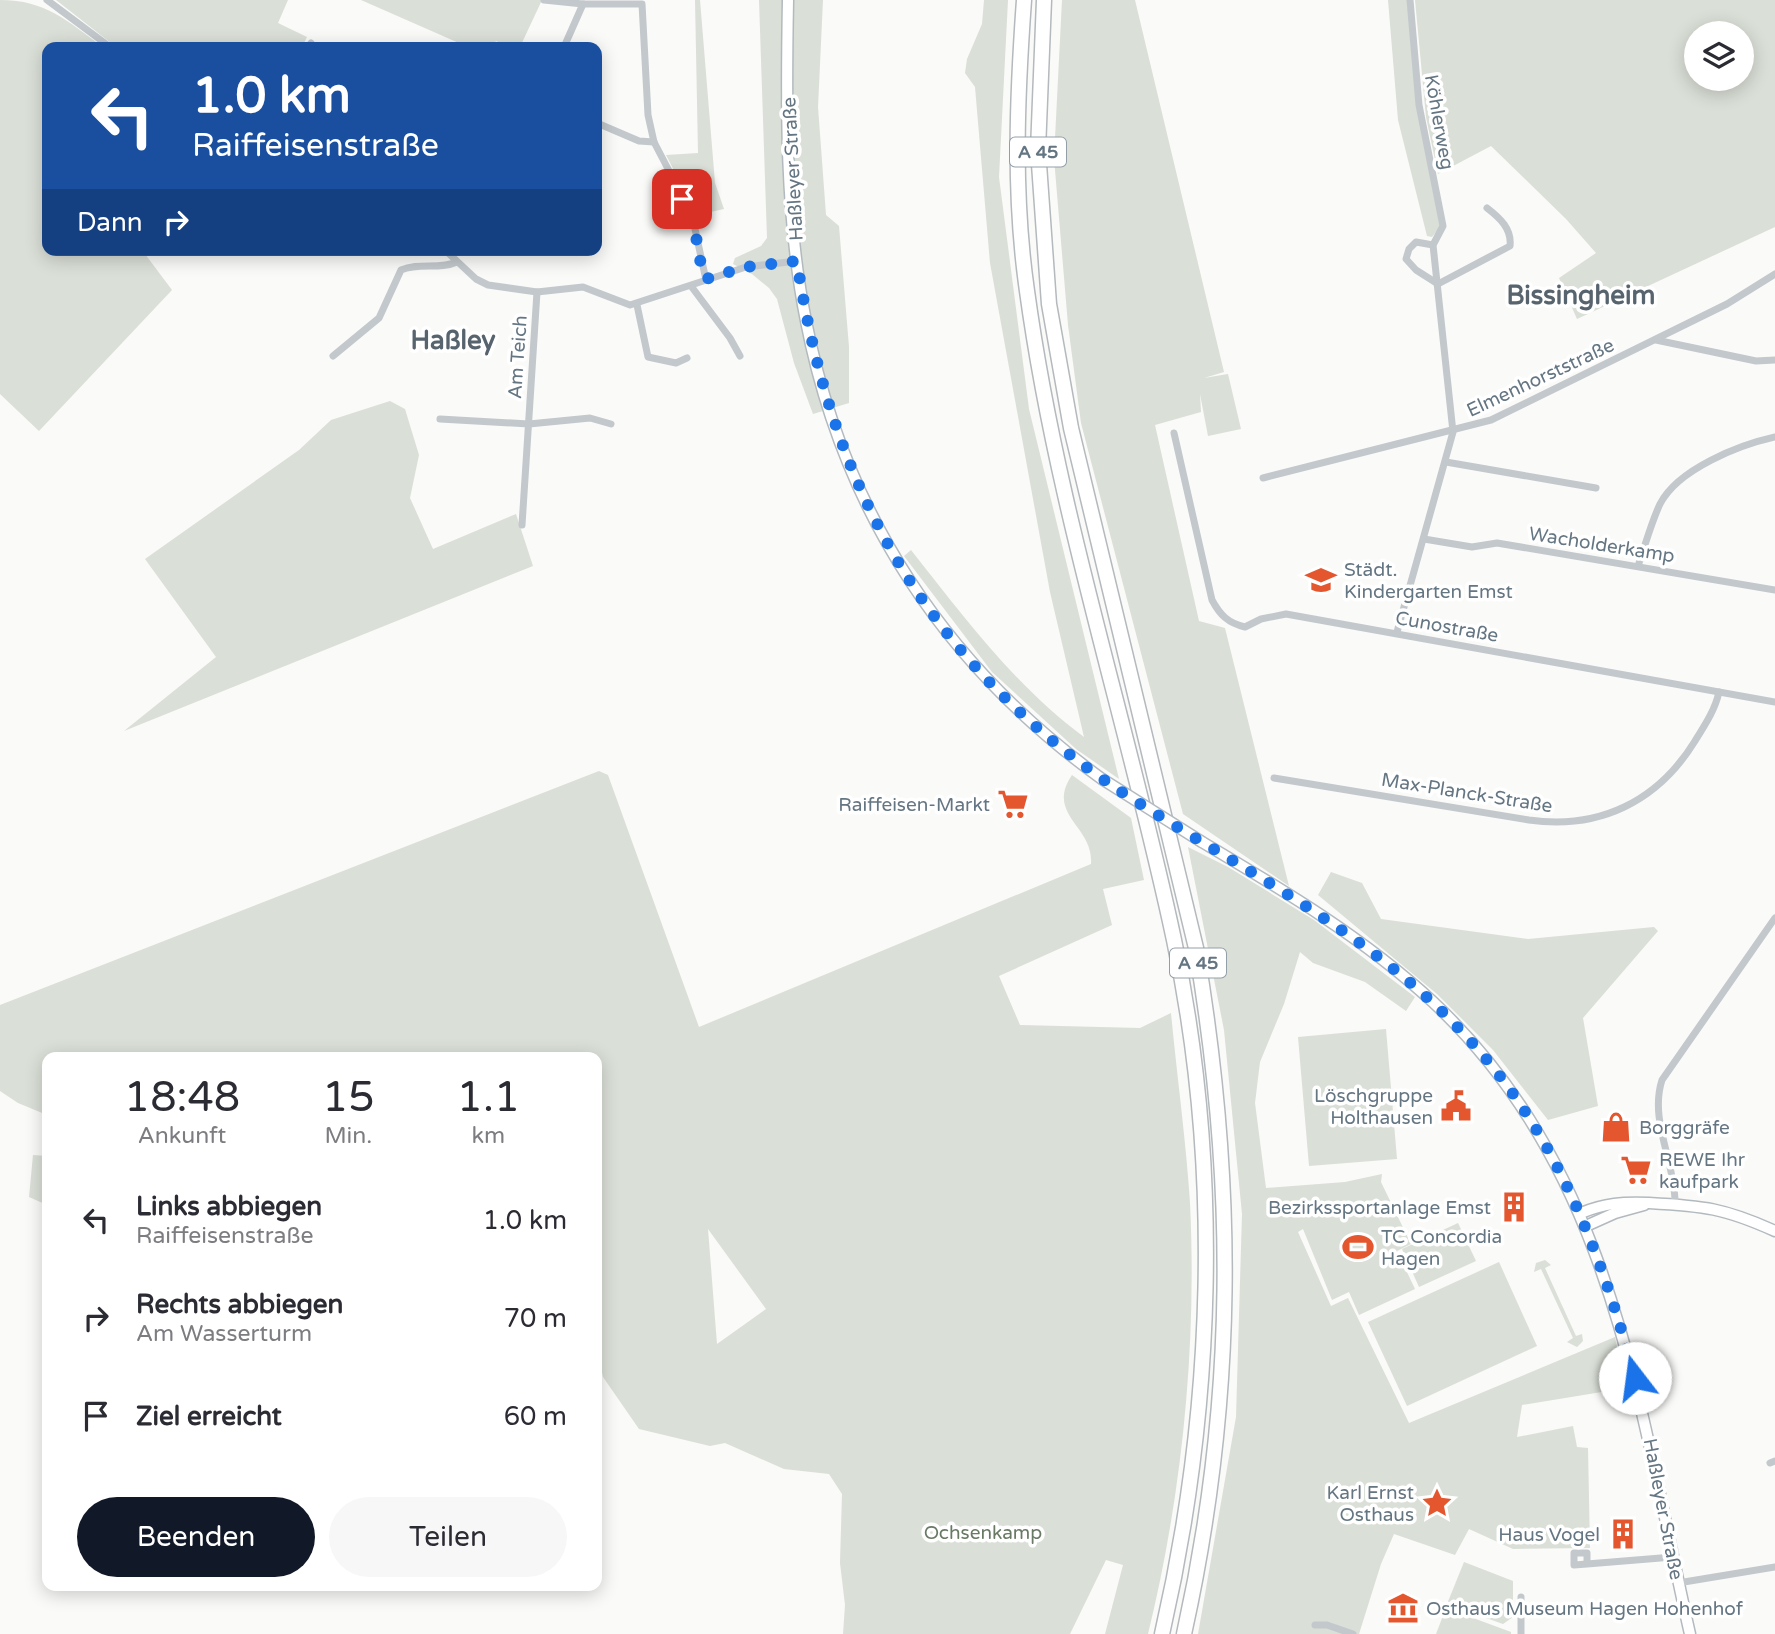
<!DOCTYPE html>
<html lang="de">
<meta charset="utf-8">
<style>
:root{--surface:#fff;--page:#f7f7f7;--text:#2b2b33;--muted:#7c7c81;--accent:#111827}
body{margin:0;font-family:"Varela Round",sans-serif;background:var(--page);color:var(--text);height:100vh;display:flex;flex-direction:column;font-size:26px;white-space:nowrap}
*{box-sizing:border-box;margin:0}
p{font-size:23px;color:var(--muted)}
.icon{flex:none;width:38px;height:38px;fill:none;stroke:currentColor;stroke-width:2;stroke-linecap:round;stroke-linejoin:round}
.map{position:relative;flex:1;overflow:hidden}
.sheet{position:absolute;left:42px;top:1052px;width:560px;height:539px;display:flex;flex-direction:column;background:var(--surface);border-radius:14px;box-shadow:0 4px 18px #0003}
.sheet>*{flex:none}
.hud{position:absolute;left:42px;top:42px;width:560px;height:214px;border-radius:14px;box-shadow:0 4px 18px #0003;background:#1a4fa0;color:#fff;overflow:hidden}
.fabs{position:absolute;left:1684px;top:21px;display:grid;gap:14px}
.fabs a{display:grid;place-items:center;width:70px;height:70px;border-radius:50%;background:var(--surface);box-shadow:0 4px 18px #0003;font-size:35px}
.pin{position:absolute;display:grid;place-items:center;width:60px;height:60px;color:#fff;margin:-30px;border-radius:14px;box-shadow:0 4px 10px #0006}
.me{position:absolute;width:77px;margin:-38px;rotate:345deg;stroke-linejoin:round;filter:drop-shadow(0 0 5px #0008)}
.turn{display:flex;align-items:center;gap:24px;height:147px;padding:0 35px;font-size:32px}
.turn .icon{width:91px;height:91px;stroke-width:2.5}
.turn b{display:block;font-size:49px;line-height:60px}
.then{display:flex;align-items:center;height:66px;padding:0 35px;background:#0003;gap:14px;font-size:26px}
.eta{display:flex;justify-content:space-evenly;align-items:center;height:119px;text-align:center}
.eta b{font-size:42px;font-weight:600;line-height:49px}
.cta{display:flex;gap:14px;margin-top:auto;padding:14px 35px}
.cta a{flex:1;height:80px;border-radius:42px;background:var(--accent);color:#fff;font-size:28px;font-weight:600;line-height:80px;text-align:center}
.cta a+a{background:var(--page);color:var(--text)}
ul{padding:0;list-style:none}
li{display:flex;align-items:center;gap:21px;height:98px;padding:0 35px}
li div{flex:1}
li b{display:block;font-size:26px}
li em{font-style:normal}
.map>svg:first-child{display:block}
</style>
<div class="map">
<svg width="1775" height="1634" viewBox="0 0 1775 1634">
<rect width="100%" height="100%" fill="#fafaf8"/>
<g fill="#dadfd7" fill-rule="evenodd">
<path d="M0 0C46 0 67 21 103 47H47V250H142L172 290 39 431 0 394Z"/>
<polygon points="56,0 288,0 278,23 307,37 302,47 250,47 241,42 239,47 116,47"/>
<polygon points="361,0 542,0 520,47 509,47 496,41 492,47 468,47"/>
<polygon points="695,0 700,0 715,183 724,209 697,215 666,155 698,153"/>
<polygon points="759,0 823,0 818,107 826,215 839,226 849,347 849,403 813,414 794,363 777,299 769,288 752,274 733,264 735,258 761,246 767,238"/>
<path d="M984 0H1008L999 177 1029 409 1119 779 1076 749 992 672 904 556 911 550C963 616 1016 687 1084 737L1050 592 990 263 975 87 965 73 967 59 982 24Z"/>
<polygon points="1062,0 1135,0 1224,372 1204,378 1228,374 1241,429 1208,436 1200,394 1201,412 1155,425 1199,621 1225,628 1289,886 1183,814 1081,423 1068,325 1054,158"/>
<polygon points="1388,0 1407,0 1419,105 1441,226 1432,237 1427,236 1398,120"/>
<path d="M1415 0H1775V227L1577 319 1559 278 1596 253 1566 219 1491 146 1438 174 1426 117ZM1696 33H1741V79H1696Z"/>
<polygon points="390,401 405,409 419,455 410,498 433,549 516,514 533,566 124,731 216,657 145,559 299,450 331,420"/>
<path d="M599 771 608 775 699 1027 1091 864C1094 826 1045 815 1072 775L1131 818 1144 880 1103 889 1112 925 999 976 1020 1025 1140 1028 1171 1013C1177 1077 1186 1140 1190 1203 1197 1346 1182 1495 1148 1634H1105L1123 1565 1106 1560 1070 1634H843L845 1605 840 1563 842 1494 829 1474 784 1469 725 1443 710 1446 639 1429 603 1377 597 1351V1057H47V1115L18 1103 0 1091V1005ZM708 1229 766 1309 717 1344Z"/>
<polygon points="1188,847 1228,867 1314,920 1415,997 1406,1011 1365,982 1313,963 1300,952 1284,1004 1260,1062 1255,1103 1266,1188 1345,1182 1382,1174 1381,1182 1411,1244 1397,1251 1415,1289 1359,1315 1349,1292 1332,1300 1303,1229 1298,1232 1331,1306 1348,1298 1409,1423 1615,1337 1626,1388 1522,1405 1517,1437 1573,1426 1577,1447 1588,1448 1590,1548 1513,1549 1469,1529 1455,1555 1394,1534 1381,1564 1359,1634 1198,1634 1236,1417 1242,1214 1224,1030"/>
<polygon points="1331,872 1362,883 1381,919 1528,939 1654,927 1658,931 1583,1018 1598,1106 1548,1120 1493,1050 1437,994 1318,895"/>
<polygon points="1386,1029 1397,1159 1309,1166 1298,1037"/>
<polygon points="33,1155 47,1156 47,1205 29,1197"/>
<polygon points="1458,1223 1476,1261 1419,1287 1402,1249"/>
<polygon points="1545,1260 1551,1265 1545,1268 1576,1336 1582,1334 1583,1341 1577,1347 1567,1342 1573,1338 1541,1269 1534,1272 1536,1263"/>
<polygon points="1499,1262 1537,1346 1407,1406 1368,1322"/>
<polygon points="1464,1562 1513,1581 1513,1617 1503,1624 1447,1604"/>
<polygon points="1446,1608 1511,1632 1511,1634 1436,1634"/>
</g>
<g fill="none" stroke-linecap="round" stroke-linejoin="round">
<g stroke="#b3babf" stroke-width="13">
<g id="secondary">
<path d="M788 0C786 106 785 217 806 321 843 512 945 666 1102 779"/>
<path d="M1202 842C1283 890 1364 938 1433 1002 1614 1172 1638 1406 1690 1634"/>
<path d="M1581 1213C1605 1203 1623 1202 1649 1203 1704 1206 1724 1208 1775 1231"/>
<polyline points="1586,1226 1615,1213 1644,1205"/>
</g>
</g>
<g stroke="#b4b9bd" stroke-width="17">
<g id="highway">
<path d="M1024 0C1017 97 1013 194 1027 291 1057 511 1128 723 1174 940 1222 1168 1214 1408 1162 1634"/>
<path d="M1044 0 1038 150 1049 304 1071 428 1196 948C1236 1184 1236 1399 1184 1634"/>
</g>
</g>
<g stroke="#c3c8cc" stroke-width="7">
<polyline points="47,0 110,47"/>
<polyline points="544,0 583,4"/>
<polyline points="308,47 311,43"/>
<polyline points="564,47 583,4 642,4 648,115 654,142 692,215 706,280"/>
<polyline points="597,123 639,141 654,142"/>
<polyline points="1433,245 1416,242 1409,249 1406,259 1416,270 1438,284"/>
<polyline points="445,250 476,279 488,285 537,292 583,287 630,305 746,267 797,261"/>
<path d="M1438 284 1510 246C1512 229 1500 218 1487 208"/>
<polyline points="691,286 730,338 740,356"/>
<polyline points="637,305 648,357 676,363 687,358"/>
<polyline points="1656,340 1756,361 1775,360"/>
<path d="M333 356 379 318 401 270C419 262 439 270 457 262"/>
<polyline points="440,419 529,424 590,418 611,424"/>
<path d="M1174 433 1212 600C1220 615 1228 623 1245 627L1261 619 1286 614 1775 702"/>
<polyline points="1446,462 1596,488"/>
<polyline points="1263,478 1491,420 1727,304 1775,274"/>
<polyline points="522,525 537,292"/>
<polyline points="1424,539 1472,547 1497,543 1775,590"/>
<path d="M1638 566C1645 546 1651 523 1660 504 1678 469 1739 445 1775 437"/>
<polyline points="1397,632 1453,432 1433,245 1443,226 1419,105 1410,0"/>
<path d="M1274 778 1529 820C1600 830 1658 801 1695 741 1705 725 1715 710 1719 692"/>
<path d="M1675 1202C1675 1162 1649 1120 1662 1080L1775 918"/>
<polyline points="1770,1463 1775,1461"/>
<polyline points="1587,1564 1574,1565 1574,1553 1587,1553 1587,1564 1673,1557"/>
<polyline points="1678,1583 1775,1567"/>
<polyline points="1315,1625 1327,1625 1353,1634"/>
<polyline points="1521,1634 1521,1597"/>
</g>
<use href="#secondary" stroke="#fff" stroke-width="10"/>
<use href="#highway" stroke="#fff" stroke-width="14"/>
<g stroke="#b3babf" stroke-width="13" stroke-linecap="butt">
<polyline id="secondary-bridge" points="1102,779 1202,842"/>
</g>
<use href="#secondary-bridge" stroke="#fff" stroke-width="10"/>
</g>
<g fill="none" stroke-linecap="round" stroke-linejoin="round">
<path stroke="#1a73e8" stroke-width="12" stroke-dasharray="0 21.6" d="M682 199C701 231 694 250 706 279L746 267 797 261C833 502 937 677 1145 807 1261 880 1383 942 1475 1046 1559 1140 1603 1259 1635 1378"/>
</g>
<defs>
<g id="school-bare" transform="scale(2.415)"><path d="M0-5L7-2L0 1L-7-2ZM-4 1L0 2.5L4 1V4Q0 6-4 4Z" fill="#e4572e" stroke="#fff" stroke-width="2.5" paint-order="stroke"/></g>
<g id="supermarket-bare" transform="scale(2.415)"><path d="M-6-5.5h2.5l.6 2H6L4.5 2H-2.5L-4.4-4H-6ZM-1.5 3.2a1.3 1.3 0 1 0 .1 0ZM3 3.2a1.3 1.3 0 1 0 .1 0Z" fill="#e4572e" stroke="#fff" stroke-width="2.5" paint-order="stroke"/></g>
<g id="civic-bare" transform="scale(2.415)"><path d="M-.6-6.5H3V-4.5H.6V-3L4-1V1h2V6H-6V1h2V-1L-.6-3ZM-1.2 2.5V6h2.4V2.5Z" fill="#e4572e" stroke="#fff" stroke-width="2.5" paint-order="stroke"/></g>
<g id="shop-bare" transform="scale(2.415)"><path d="M-5-2.5h2.3a2.7 3.5 0 0 1 5.4 0H5L5.5 6h-11ZM-1.5-2.5h3a1.5 2.3 0 0 0-3 0Z" fill="#e4572e" stroke="#fff" stroke-width="2.5" paint-order="stroke"/></g>
<g id="building-bare" transform="scale(2.415)"><path d="M-4-6H4V6H1V3H-1V6H-4ZM-2.5-4.3h1.7v1.8h-1.7ZM.8-4.3h1.7v1.8H.8ZM-2.5-1h1.7V.8h-1.7ZM.8-1h1.7V.8H.8Z" fill="#e4572e" stroke="#fff" stroke-width="2.5" paint-order="stroke"/></g>
<g id="stadium-bare" transform="scale(2.415)"><path d="M0-5a6.5 5 0 1 0 0 10a6.5 5 0 1 0 0-10ZM-3.5-1.8h7v3.6h-7Z" fill="#e4572e" stroke="#fff" stroke-width="2.5" paint-order="stroke"/></g>
<g id="sight-bare" transform="scale(2.415)"><path d="M0-6L1.8-2.2L6-1.7L2.9 1.2L3.7 5.4L0 3.3L-3.7 5.4L-2.9 1.2L-6-1.7L-1.8-2.2Z" fill="#e4572e" stroke="#fff" stroke-width="2.5" paint-order="stroke"/></g>
<g id="museum-bare" transform="scale(2.415)"><path d="M0-6L6-3V-2H-6V-3ZM-5-1h2V3h-2ZM-1-1h2V3h-2ZM3-1h2V3H3ZM-6 4H6V6H-6Z" fill="#e4572e" stroke="#fff" stroke-width="2.5" paint-order="stroke"/></g>
</defs>
<g fill-rule="evenodd">
<use href="#school-bare" x="1321" y="580"/>
<use href="#supermarket-bare" x="1013" y="804"/>
<use href="#civic-bare" x="1456" y="1106"/>
<use href="#shop-bare" x="1616" y="1127"/>
<use href="#supermarket-bare" x="1636" y="1170"/>
<use href="#building-bare" x="1514" y="1207"/>
<use href="#stadium-bare" x="1358" y="1247"/>
<use href="#sight-bare" x="1437" y="1503"/>
<use href="#building-bare" x="1623" y="1534"/>
<use href="#museum-bare" x="1403" y="1608"/>
</g>
<g text-anchor="middle" stroke-width="7" stroke-linejoin="round" paint-order="stroke">
<g fill="#fff" stroke="#939fa8" stroke-width="2">
<rect x="1010" y="137.5" width="56" height="29" rx="5"/>
<rect x="1170" y="948.5" width="56" height="29" rx="5"/>
</g>
<g font-size="18" font-weight="bold" fill="#657683">
<text x="1038" y="158">A 45</text>
<text x="1198" y="969">A 45</text>
</g>
<g font-size="19" fill="#657683" stroke="#fff">
<text transform="translate(1440 122) rotate(80)" y="7">Köhlerweg</text>
<text transform="translate(792 169) rotate(-93)" y="7">Haßleyer Straße</text>
<text transform="translate(517 357) rotate(-86)" y="7">Am Teich</text>
<text transform="translate(1540 377) rotate(-25)" y="7">Elmenhorststraße</text>
<text transform="translate(1602 544) rotate(9)" y="7">Wacholderkamp</text>
<text transform="translate(1447 626) rotate(10)" y="7">Cunostraße</text>
<text transform="translate(1467 792) rotate(9)" y="7">Max-Planck-Straße</text>
<text transform="translate(1664 1509) rotate(79)" y="7">Haßleyer Straße</text>
</g>
<g font-size="19" fill="#657683" stroke="#fff" text-anchor="start">
<text x="1344" y="576">Städt.<tspan x="1344" dy="22">Kindergarten Emst</tspan></text>
<text x="990" y="811" text-anchor="end">Raiffeisen-Markt</text>
<text x="1433" y="1102" text-anchor="end">Löschgruppe<tspan x="1433" dy="22">Holthausen</tspan></text>
<text x="1639" y="1134">Borggräfe</text>
<text x="1659" y="1166">REWE Ihr<tspan x="1659" dy="22">kaufpark</tspan></text>
<text x="1491" y="1214" text-anchor="end">Bezirkssportanlage Emst</text>
<text x="1381" y="1243">TC Concordia<tspan x="1381" dy="22">Hagen</tspan></text>
<text x="1414" y="1499" text-anchor="end">Karl Ernst<tspan x="1414" dy="22">Osthaus</tspan></text>
<text x="1600" y="1541" text-anchor="end">Haus Vogel</text>
<text x="1426" y="1615">Osthaus Museum Hagen Hohenhof</text>
</g>
<g font-size="19" fill="#687a64" stroke="#fff">
<text x="983" y="1539">Ochsenkamp</text>
</g>
<g font-size="26" font-weight="bold" fill="#57646e" stroke="#fff">
<text x="1581" y="304">Bissingheim</text>
<text x="453" y="349">Haßley</text>
</g>
</g>
</svg>
<div class="fabs">
<a><svg class="icon" aria-label="layers" viewBox="0 0 24 24"><path d="M12 4l9 5-9 5-9-5zM3 14l9 5 9-5"/></svg></a>
</div>
<div class="pin" style="left:682px;top:199px;background:#d93025"><svg class="icon" aria-label="arrive" viewBox="0 0 24 24"><path d="M6 21V4h12l-3 4 3 4H6"/></svg></div>
<svg class="me" style="left:1635px;top:1378px" viewBox="-20 -20 40 40"><circle r="19" fill="#fff"/><path d="M0-13L10 11 0 6-10 11z" fill="#1a73e8"/></svg>
<div class="hud">
<div class="turn"><svg class="icon" aria-label="left" viewBox="0 0 24 24"><path d="M17 20v-9H6M10 6l-5 5 5 5"/></svg><div><b>1.0 km</b>Raiffeisenstraße</div></div>
<div class="then">Dann<svg class="icon" aria-label="right" viewBox="0 0 24 24"><path d="M7 20v-9h11M14 6l5 5-5 5"/></svg></div>
</div>
<section class="sheet">
<div class="eta">
<div><b>18:48</b><p>Ankunft</p></div>
<div><b>15</b><p>Min.</p></div>
<div><b>1.1</b><p>km</p></div>
</div>
<ul>
<li><svg class="icon" aria-label="left" viewBox="0 0 24 24"><path d="M17 20v-9H6M10 6l-5 5 5 5"/></svg><div><b>Links abbiegen</b><p>Raiffeisenstraße</p></div><em>1.0 km</em></li>
<li><svg class="icon" aria-label="right" viewBox="0 0 24 24"><path d="M7 20v-9h11M14 6l5 5-5 5"/></svg><div><b>Rechts abbiegen</b><p>Am Wasserturm</p></div><em>70 m</em></li>
<li><svg class="icon" aria-label="arrive" viewBox="0 0 24 24"><path d="M6 21V4h12l-3 4 3 4H6"/></svg><div><b>Ziel erreicht</b></div><em>60 m</em></li>
</ul>
<div class="cta"><a>Beenden</a><a>Teilen</a></div>
</section>
</div>
